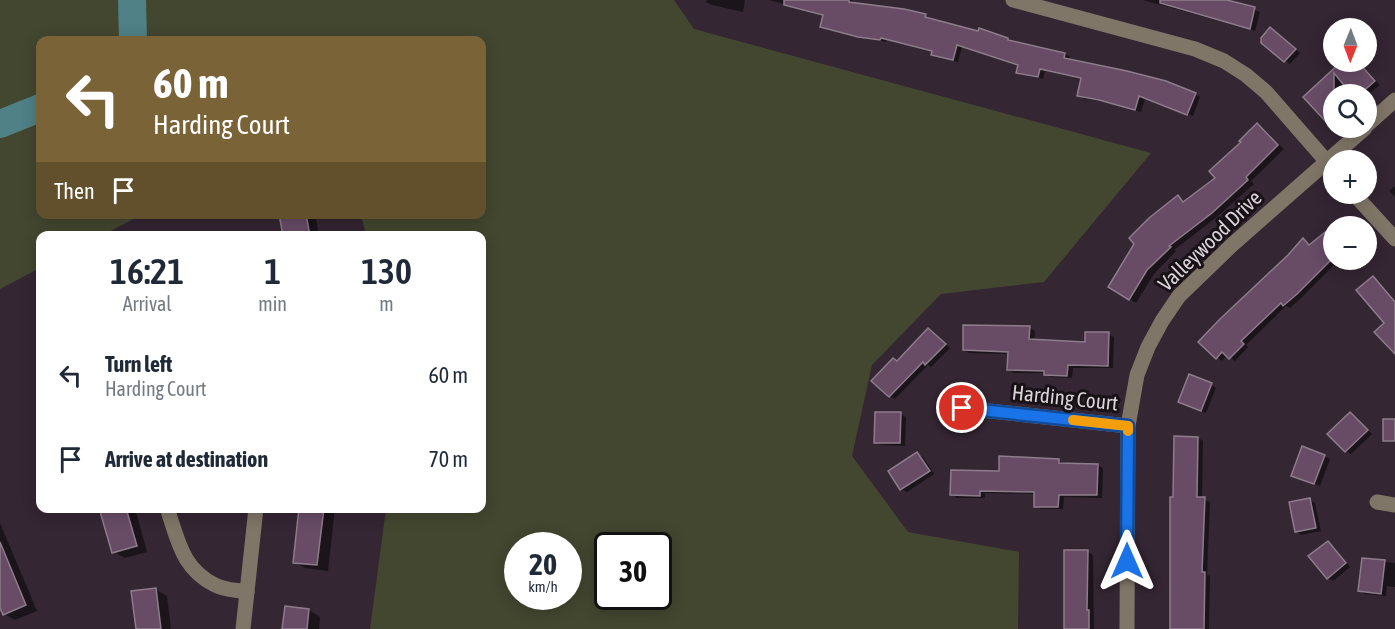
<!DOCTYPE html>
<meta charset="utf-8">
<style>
:root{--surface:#fff;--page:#f2f2f3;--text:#1f2937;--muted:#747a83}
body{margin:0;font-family:"Asap Condensed",sans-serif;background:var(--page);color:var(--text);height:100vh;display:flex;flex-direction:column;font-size:22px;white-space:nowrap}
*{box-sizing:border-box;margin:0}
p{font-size:20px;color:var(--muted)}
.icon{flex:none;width:33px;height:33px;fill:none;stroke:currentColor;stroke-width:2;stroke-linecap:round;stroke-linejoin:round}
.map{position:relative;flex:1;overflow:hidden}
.drawer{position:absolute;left:36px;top:231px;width:450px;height:282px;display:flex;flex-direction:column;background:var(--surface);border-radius:12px;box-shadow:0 3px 15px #0003}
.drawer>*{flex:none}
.guide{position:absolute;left:36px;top:36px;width:450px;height:183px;border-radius:12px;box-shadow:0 3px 15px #0003;background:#7b6338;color:#fff;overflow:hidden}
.needle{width:39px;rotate:181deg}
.buttons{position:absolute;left:1323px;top:18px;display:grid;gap:12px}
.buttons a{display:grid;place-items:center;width:54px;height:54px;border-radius:50%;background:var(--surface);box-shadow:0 3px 15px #0003;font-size:30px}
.speed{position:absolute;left:504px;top:532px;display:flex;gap:12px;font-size:30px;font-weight:700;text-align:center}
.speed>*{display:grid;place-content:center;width:78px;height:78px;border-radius:50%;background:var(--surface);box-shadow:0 3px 15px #0003;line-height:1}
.speed small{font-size:15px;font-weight:400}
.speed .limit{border:3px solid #111;border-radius:9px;background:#fff;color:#111}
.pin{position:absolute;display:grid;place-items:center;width:51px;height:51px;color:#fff;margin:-26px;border:3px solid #fff;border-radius:50%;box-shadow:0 2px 6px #0007}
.me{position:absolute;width:66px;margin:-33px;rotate:0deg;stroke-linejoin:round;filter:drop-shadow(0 0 4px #0008)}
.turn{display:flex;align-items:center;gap:21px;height:126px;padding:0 18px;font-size:27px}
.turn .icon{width:78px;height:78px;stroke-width:2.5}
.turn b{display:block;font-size:42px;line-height:51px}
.then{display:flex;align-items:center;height:57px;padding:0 18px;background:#0003;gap:12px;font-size:22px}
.eta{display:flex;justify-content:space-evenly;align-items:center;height:102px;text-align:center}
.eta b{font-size:36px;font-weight:600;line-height:42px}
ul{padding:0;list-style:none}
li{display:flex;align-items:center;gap:18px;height:84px;padding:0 18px}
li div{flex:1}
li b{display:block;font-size:22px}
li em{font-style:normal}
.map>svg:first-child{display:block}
</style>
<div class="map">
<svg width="1395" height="629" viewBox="0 0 1395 629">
<rect width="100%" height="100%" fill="#342633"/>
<path fill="#434730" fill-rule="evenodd" d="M0 0H674L694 29 1151 153 1044 282 941 294 872 365 852 456 908 532 1019 552 1018 629H370L386 509 482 508V236L366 235 361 215 482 214V40H40V214L141 215 103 235 40 236V268L0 289ZM518 546H568V597H518ZM608 546H658V597H608Z"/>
<g fill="#0007">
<polygon points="707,0 745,0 743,12 712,5 706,2"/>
<polygon points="769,0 851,0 855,2 854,4 925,16 931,19 1008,39 1013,43 1065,54 1070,57 1069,61 1195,94 1200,97 1193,116 1145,98 1141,112 1106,102 1084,99 1079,96 1082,79 1045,71 1043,79 1023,75 1018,72 1019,66 962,47 958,62 938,57 933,54 933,52 886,40 886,42 827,29 821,26 824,15"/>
<polygon points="1143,0 1221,0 1260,12 1255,31"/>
<polygon points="1276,32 1300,53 1290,64 1262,42"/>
<polygon points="1344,62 1359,62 1380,85 1366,96 1366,94 1334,94 1333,124 1328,121 1305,97"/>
<polygon points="1257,125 1284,149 1251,181 1254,184 1218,216 1174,250 1176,251 1154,274 1136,303 1110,287 1178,197 1186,202 1217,179"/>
<polygon points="1395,186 1395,197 1389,191"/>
<polygon points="280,214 315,214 319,236 284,236"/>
<polygon points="1343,219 1353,226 1334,226"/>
<polygon points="1334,227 1334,260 1339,260 1302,297 1290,308 1286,306 1246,345 1248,347 1235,361 1227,355 1222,361 1200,342 1289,256 1303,240 1311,245"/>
<polygon points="1373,278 1379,281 1395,302 1395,350"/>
<polygon points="1029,327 1035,331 1034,341 1087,343 1108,334 1114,337 1113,368 1073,368 1072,378 1051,377 1045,373 1014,373 1009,370 1009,354 969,353 964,350"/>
<polygon points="929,330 950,348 931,367 928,365 895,399 890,396 898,362"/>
<polygon points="1211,385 1216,388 1206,413 1185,404"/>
<polygon points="900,414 906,417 905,446 881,445 876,442"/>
<polygon points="1351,414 1372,434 1351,454 1346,451"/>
<polygon points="1198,438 1203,441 1202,499 1210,502 1207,575 1210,576 1209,629 1171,629"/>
<polygon points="917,454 923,457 934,474 907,492 901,489 890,472"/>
<polygon points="1324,456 1330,459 1320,486 1298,478"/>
<polygon points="1059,461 1064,464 1097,465 1103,468 1102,498 1064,497 1063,509 1041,509 1035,506 1036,494 985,493 985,498 957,498 952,494 1000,473"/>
<polygon points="1309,499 1315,503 1321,531 1301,535 1296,531"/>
<polygon points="101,508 135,508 147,552 125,558 114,552"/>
<polygon points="301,508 335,508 328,571 305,568 294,562"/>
<polygon points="0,523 37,611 15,620 4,614 0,604"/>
<polygon points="1328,542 1333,546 1350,567 1333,581 1328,578"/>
<polygon points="1088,552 1093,555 1094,629 1065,629"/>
<polygon points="1363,559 1395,563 1395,587 1387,586 1386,596 1365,594 1360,591"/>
<polygon points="155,589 167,596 171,629 138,629"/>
<polygon points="286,608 309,610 320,617 319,629 284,629"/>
</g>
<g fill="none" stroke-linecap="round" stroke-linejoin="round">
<g stroke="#4f8186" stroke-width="28">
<polyline points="132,0 133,40"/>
<polyline points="0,124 40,108"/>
</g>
</g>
<g fill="#684c66" stroke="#8d7c8b" stroke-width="1.5">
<polygon points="784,0 849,0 849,2 904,9 926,14 925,17 978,31 979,28 1008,38 1008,40 1065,53 1064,58 1127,71 1166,81 1196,93 1187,115 1139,96 1135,110 1099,100 1077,96 1081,78 1040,69 1038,77 1016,73 1018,65 957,45 953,60 931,55 932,51 881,38 880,40 858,37 820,27 823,15 784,5"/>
<polygon points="1160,0 1227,0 1255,7 1250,29 1160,3"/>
<polygon points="1270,27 1296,49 1284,62 1261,43 1261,38"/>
<polygon points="1341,62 1358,62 1375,81 1360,94 1351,94 1334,73 1334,116 1327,123 1303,97"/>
<polygon points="1257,123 1278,145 1246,177 1248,180 1212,213 1169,246 1171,247 1147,270 1129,300 1108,287 1134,244 1129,238 1149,218 1178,195 1183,202 1215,178 1209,171 1241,142 1239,141"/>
<polygon points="279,214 306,214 310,236 283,236"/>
<polygon points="1334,225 1334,257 1297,294 1283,306 1281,303 1241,341 1244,344 1229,359 1222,352 1216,359 1198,342 1219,320 1288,255 1303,238 1309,245"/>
<polygon points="1373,276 1395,302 1395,354 1374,332 1384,323 1356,290"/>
<polygon points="963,325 1030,326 1029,339 1085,342 1085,332 1109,332 1108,366 1068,365 1067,376 1044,375 1044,371 1007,370 1008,352 963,350"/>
<polygon points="928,328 946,344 925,365 923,362 889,397 871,381 893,358 897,361"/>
<polygon points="1189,374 1212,383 1201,411 1178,402"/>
<polygon points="875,412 901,412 900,443 874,443"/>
<polygon points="1350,412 1368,430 1345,452 1327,434"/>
<rect x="1383" y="419" width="12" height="22"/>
<polygon points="1174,436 1198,437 1197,497 1205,497 1202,572 1205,572 1204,629 1170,629 1170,497 1173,497"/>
<polygon points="1302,446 1325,455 1314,484 1291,476"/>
<polygon points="917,452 930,471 900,490 888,471"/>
<polygon points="999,456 1059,459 1059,463 1098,464 1097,495 1059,495 1058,507 1034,507 1034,492 980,491 980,496 950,495 951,470 999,471"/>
<polygon points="1310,498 1316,528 1295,532 1289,502"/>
<polygon points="99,508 126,508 137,546 112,553"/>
<polygon points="299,508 324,508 317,565 293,563"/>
<polygon points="1328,541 1346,563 1327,579 1308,556"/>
<polygon points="0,542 26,605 3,615 0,608"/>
<polygon points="1064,550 1088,550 1087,610 1089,610 1089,629 1064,629"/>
<polygon points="1362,558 1385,560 1381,594 1358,591"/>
<polygon points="156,588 161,629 136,629 131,591"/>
<polygon points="285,606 309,609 307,629 282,629"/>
</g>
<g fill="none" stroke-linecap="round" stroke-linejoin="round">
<g stroke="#7f7667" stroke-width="15">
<polyline points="1013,0 1195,49 1224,61 1246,75 1266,92 1334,170"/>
<polyline points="1366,126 1395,100"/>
<polyline points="1354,194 1395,239"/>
<polyline points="962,408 1128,426"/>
<polyline points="1377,502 1395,505"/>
<path d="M167 508C178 540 182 569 215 585 224 590 237 590 247 592"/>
<polyline points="243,629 256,508"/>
<polyline points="1127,629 1128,426 1137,375 1148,347 1162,321 1179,296 1233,244 1365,128"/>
</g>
</g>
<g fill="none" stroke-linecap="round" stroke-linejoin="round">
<g stroke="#114b97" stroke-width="15">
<polyline id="route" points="962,408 1128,426 1127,561"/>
</g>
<use href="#route" stroke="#1a73e8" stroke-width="10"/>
<polyline stroke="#f59e0b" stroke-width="10" points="1073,420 1128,426 1128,431"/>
</g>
<g text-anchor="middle" stroke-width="6" stroke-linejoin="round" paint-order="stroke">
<g font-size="21" fill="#dbd2da" stroke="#181217">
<text transform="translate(1210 241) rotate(-44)" y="7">Valleywood Drive</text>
<text transform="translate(1065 398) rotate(6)" y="7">Harding Court</text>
</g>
</g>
</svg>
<div class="buttons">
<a><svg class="needle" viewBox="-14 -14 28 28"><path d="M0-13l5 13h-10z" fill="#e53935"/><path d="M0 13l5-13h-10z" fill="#747a83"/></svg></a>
<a><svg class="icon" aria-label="search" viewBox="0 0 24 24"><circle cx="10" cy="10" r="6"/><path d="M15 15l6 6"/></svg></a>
<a>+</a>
<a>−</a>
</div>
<div class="speed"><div>20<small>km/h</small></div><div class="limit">30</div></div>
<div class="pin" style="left:962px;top:408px;background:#d93025"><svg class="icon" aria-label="arrive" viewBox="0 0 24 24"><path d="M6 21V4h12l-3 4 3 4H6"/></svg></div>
<svg class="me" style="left:1127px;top:561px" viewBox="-20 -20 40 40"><path d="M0-17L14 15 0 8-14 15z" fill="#1a73e8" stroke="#fff" stroke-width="4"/></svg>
<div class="guide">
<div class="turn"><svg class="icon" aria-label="left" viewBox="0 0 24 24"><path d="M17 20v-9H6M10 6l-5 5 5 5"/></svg><div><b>60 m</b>Harding Court</div></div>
<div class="then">Then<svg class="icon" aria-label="arrive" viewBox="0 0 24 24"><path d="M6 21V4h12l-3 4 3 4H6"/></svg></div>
</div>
<section class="drawer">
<div class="eta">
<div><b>16:21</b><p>Arrival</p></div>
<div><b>1</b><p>min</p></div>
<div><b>130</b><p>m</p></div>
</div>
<ul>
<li><svg class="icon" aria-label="left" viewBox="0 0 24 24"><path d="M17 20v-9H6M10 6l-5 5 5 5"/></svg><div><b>Turn left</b><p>Harding Court</p></div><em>60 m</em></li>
<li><svg class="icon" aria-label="arrive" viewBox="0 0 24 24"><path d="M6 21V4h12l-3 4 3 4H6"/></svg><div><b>Arrive at destination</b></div><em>70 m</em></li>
</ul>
</section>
</div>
